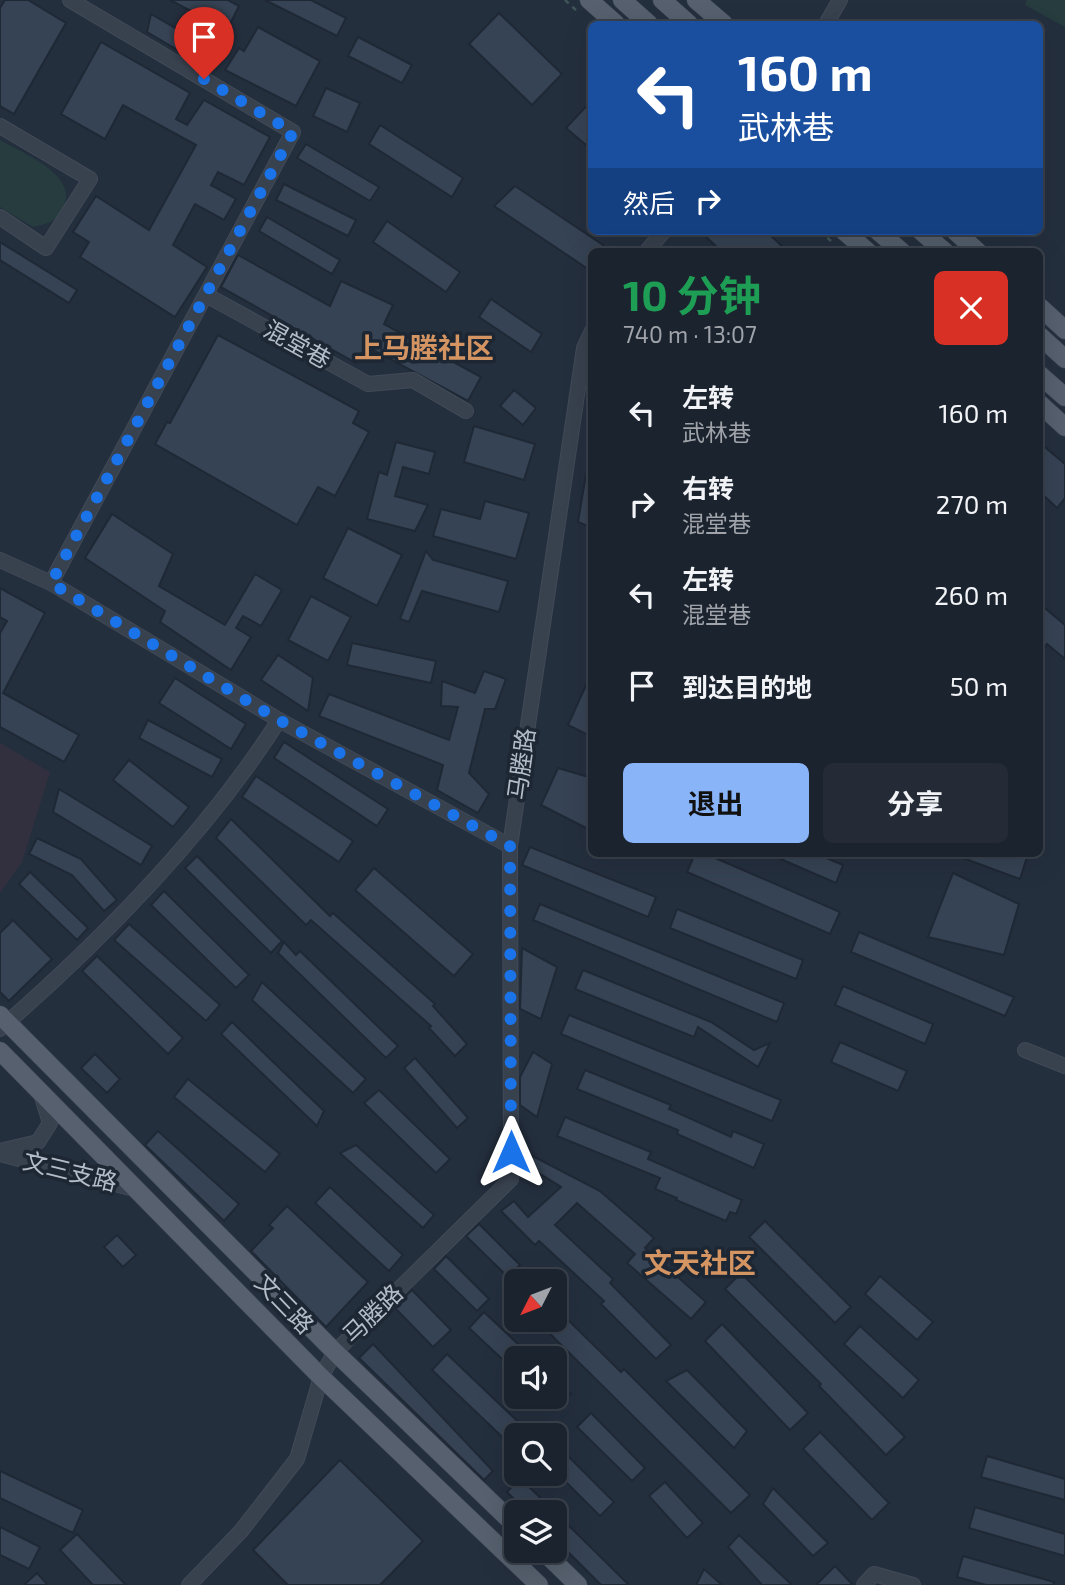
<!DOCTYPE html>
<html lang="zh">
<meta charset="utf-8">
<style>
:root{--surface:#1b232e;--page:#242b36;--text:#f1f3f6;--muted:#a0a4aa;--line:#39404a;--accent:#8ab4f8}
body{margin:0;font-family:"Exo 2","Noto Sans SC",sans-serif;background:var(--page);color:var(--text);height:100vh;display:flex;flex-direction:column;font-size:26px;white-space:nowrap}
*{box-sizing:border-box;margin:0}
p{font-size:23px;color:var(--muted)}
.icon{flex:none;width:38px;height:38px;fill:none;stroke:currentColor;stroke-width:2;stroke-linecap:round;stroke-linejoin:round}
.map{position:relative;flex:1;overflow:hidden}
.panel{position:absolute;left:588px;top:248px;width:455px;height:609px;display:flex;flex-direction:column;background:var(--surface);border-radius:10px;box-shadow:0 7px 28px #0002,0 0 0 2px var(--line)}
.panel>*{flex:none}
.top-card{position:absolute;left:588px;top:21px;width:455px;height:214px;border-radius:10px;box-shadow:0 7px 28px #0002,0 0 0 2px var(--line);background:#1a4fa0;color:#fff;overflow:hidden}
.needle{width:46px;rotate:228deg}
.controls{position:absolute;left:504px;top:1269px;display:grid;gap:14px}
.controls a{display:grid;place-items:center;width:63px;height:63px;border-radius:10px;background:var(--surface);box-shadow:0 7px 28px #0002,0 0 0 2px var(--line);font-size:35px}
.pin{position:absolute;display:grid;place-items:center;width:60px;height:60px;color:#fff;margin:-72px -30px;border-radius:50% 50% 50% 0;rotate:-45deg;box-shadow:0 0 7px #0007}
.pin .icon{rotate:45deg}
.me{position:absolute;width:77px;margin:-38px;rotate:0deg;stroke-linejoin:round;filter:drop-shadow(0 0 5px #0008)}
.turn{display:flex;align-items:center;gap:24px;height:147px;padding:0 35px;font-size:32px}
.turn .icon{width:91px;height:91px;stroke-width:2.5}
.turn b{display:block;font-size:49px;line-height:60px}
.then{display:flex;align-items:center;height:66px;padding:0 35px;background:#0003;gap:14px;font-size:26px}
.round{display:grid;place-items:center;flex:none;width:74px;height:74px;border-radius:10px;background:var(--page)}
.headline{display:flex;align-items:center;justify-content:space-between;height:119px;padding:0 35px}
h1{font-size:42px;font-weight:700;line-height:52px;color:#1e9e55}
.cta{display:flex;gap:14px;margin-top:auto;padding:14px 35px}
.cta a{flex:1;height:80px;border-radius:10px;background:var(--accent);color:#111;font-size:28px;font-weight:700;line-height:80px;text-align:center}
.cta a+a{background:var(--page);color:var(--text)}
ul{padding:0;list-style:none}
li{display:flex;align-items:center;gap:21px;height:91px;padding:0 35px}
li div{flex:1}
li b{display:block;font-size:26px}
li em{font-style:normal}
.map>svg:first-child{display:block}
</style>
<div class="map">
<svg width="1065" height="1585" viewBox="0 0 1065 1585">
<rect width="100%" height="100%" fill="#242f3e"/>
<polygon fill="#32303f" points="0,743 50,772 22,862 0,893"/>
<g fill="#263c3f">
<polygon points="1027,0 1065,0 1065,27 1025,5"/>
<path d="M0 140C22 153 78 174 64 207 58 221 48 224 33 227L0 207Z"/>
</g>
<g fill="#364354" stroke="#1f2835" stroke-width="2">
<polygon points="5,0 28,0 66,23 14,114 0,106 0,8"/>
<polygon points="170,0 228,0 239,6 227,30"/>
<polygon points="265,0 311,0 346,18 337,36"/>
<polygon points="499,13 562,74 532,105 469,44"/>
<polygon points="151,14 213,50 205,66 147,32"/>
<polygon points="258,27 320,61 296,106 225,70 239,48 244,51"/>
<polygon points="358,37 412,65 402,83 348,56"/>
<polygon points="101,42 190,93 176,119 187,125 204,100 270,137 244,185 218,172 211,185 236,199 224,220 195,204 173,245 207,267 175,317 80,257 89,242 73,232 96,196 149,230 196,145 123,105 105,139 61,114"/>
<polygon points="326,88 360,103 347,132 313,116"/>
<polygon points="592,100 592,150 566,128"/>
<polygon points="380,125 463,178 452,197 369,144"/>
<polygon points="306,144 379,187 370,201 297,158"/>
<polygon points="284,184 356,220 348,236 276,200"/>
<polygon points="515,186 603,245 599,252 592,252 588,269 494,206"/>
<polygon points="267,217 340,260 332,274 259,231"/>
<polygon points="387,221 460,272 446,292 373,242"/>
<polygon points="700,231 766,231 788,252 722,252"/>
<polygon points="0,242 77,290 69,303 0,260"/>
<polygon points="238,255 330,306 341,281 393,305 384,324 481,377 468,401 366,346 356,363 221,287"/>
<polygon points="491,299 542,334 531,352 479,317"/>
<polygon points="218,335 359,411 353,423 369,432 335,496 318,487 297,525 155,444 167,422 170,423"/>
<polygon points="514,390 536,408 523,425 500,406"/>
<polygon points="474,426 535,444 524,480 464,462"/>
<polygon points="396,442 435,452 429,474 403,467 395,496 428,505 415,531 367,519 379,472 387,475"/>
<polygon points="1040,443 1065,464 1065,498 1057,508 1040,492"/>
<polygon points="586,474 592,474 592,528 578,522"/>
<polygon points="485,501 529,513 516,559 433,536 441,509 480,519"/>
<polygon points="112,514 173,554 159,586 225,625 255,574 282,590 261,626 243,616 236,628 251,637 231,670 160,622 165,611 85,558"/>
<polygon points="348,528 402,555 377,606 323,578"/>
<polygon points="426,551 433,560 508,581 499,612 422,591 409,622 400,619"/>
<polygon points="0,588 45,613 3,693 79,735 64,762 0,727 0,633 7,621 0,617"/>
<polygon points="311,596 351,617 328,661 288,640"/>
<polygon points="1040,604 1065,625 1065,659 1047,644 1040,655"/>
<polygon points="352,643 436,661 431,683 347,665"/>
<polygon points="278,655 313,678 308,711 261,680"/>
<polygon points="484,671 506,679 495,709 485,709 469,773 489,794 478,813 437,790 443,765 319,716 329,694 449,740 458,707 441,706 442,681 475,693"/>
<polygon points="592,672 592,737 568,725"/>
<polygon points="175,678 246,724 231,749 159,703"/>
<polygon points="148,720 222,759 212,777 139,738"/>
<polygon points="284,742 388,809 377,826 274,758"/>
<polygon points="129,760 189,807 173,827 113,780"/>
<polygon points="558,768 592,778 592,831 541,805"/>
<polygon points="256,776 353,841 339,862 242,797"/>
<polygon points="59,789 152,846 141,865 53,812"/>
<polygon points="231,819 330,916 333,913 435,1004 433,1006 467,1044 455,1056 429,1028 431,1026 311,920 306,925 216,838"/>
<polygon points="37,838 81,859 117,900 104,911 72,875 29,854"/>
<polygon points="530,847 656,897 648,917 522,865"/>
<polygon points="695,854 706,854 840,912 830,934 687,872"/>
<polygon points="769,854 817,854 843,865 836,883"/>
<polygon points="952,854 1028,854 1020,879"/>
<polygon points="197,856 282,941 271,953 185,868"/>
<polygon points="374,868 473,954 454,976 355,890"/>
<polygon points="30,872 88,928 77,940 19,884"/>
<polygon points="953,873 1019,904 1004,955 928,937"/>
<polygon points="164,891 249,975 236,988 151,905"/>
<polygon points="540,904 784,1003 777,1022 533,920"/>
<polygon points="677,909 803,960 796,979 670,928"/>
<polygon points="13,920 52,959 9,1001 0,992 0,933"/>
<polygon points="129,924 220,1005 206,1021 114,940"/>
<polygon points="859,932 1014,997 1005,1016 851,952"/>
<polygon points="284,942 296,955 300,951 398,1046 386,1058 278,953"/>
<polygon points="522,948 557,967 541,1019 520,1009"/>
<polygon points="97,956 183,1038 168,1054 82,971"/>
<polygon points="583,970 711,1022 754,1050 770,1043 758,1067 698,1027 694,1037 575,989"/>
<polygon points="262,982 366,1079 353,1093 252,1000"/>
<polygon points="843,986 933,1024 925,1044 835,1005"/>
<polygon points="569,1015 781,1100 772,1121 561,1034"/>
<polygon points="232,1022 324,1111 317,1126 221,1034"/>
<polygon points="840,1042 907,1071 898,1091 831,1062"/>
<polygon points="533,1052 552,1064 537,1117 520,1105 520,1077"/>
<polygon points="95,1054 120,1079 107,1093 81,1068"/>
<polygon points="415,1058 468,1118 457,1128 404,1068"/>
<polygon points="585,1070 671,1105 669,1109 731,1137 733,1131 764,1144 754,1168 677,1134 678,1130 577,1089"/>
<polygon points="188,1079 280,1154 265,1172 174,1097"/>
<polygon points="379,1090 450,1159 436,1173 364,1103"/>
<polygon points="565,1117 651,1152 648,1159 742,1200 736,1214 730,1212 726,1221 676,1200 677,1198 655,1189 660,1178 557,1136"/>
<polygon points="158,1131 239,1204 224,1221 145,1145"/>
<polygon points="356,1145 434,1215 423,1228 340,1153"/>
<polygon points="523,1151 600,1191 654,1238 645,1248 706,1302 691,1319 627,1263 635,1254 577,1203 555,1225 613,1279 610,1283 671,1345 656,1359 601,1304 604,1301 539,1241 535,1245 501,1211 514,1201 528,1217 561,1187 521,1162"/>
<polygon points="330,1187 403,1255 389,1271 315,1203"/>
<polygon points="287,1206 368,1282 326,1327 251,1251 273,1228 269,1225"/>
<polygon points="765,1221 851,1307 835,1323 749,1237"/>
<polygon points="479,1224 520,1265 516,1269 528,1281 512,1281 466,1236"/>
<polygon points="117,1235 136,1255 123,1267 104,1247"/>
<polygon points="446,1256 489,1299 477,1311 434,1269"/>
<polygon points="741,1273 905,1437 886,1455 819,1386 821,1384 725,1289"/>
<polygon points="880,1276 933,1322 917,1340 865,1294"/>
<polygon points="412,1290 451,1330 433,1347 394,1307"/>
<polygon points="555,1307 621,1372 624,1369 750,1495 731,1513 536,1320 555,1320"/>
<polygon points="484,1312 533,1358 516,1358 516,1372 469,1328"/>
<polygon points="722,1324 808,1413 790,1430 705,1341"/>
<polygon points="860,1326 919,1380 903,1398 844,1344"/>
<polygon points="373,1344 493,1471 484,1480 359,1358"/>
<polygon points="447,1354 532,1435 516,1435 516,1450 432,1370"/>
<polygon points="687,1370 747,1431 734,1448 666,1381"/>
<polygon points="555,1379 571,1394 555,1410 542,1396 555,1396"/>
<polygon points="591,1413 645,1468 632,1481 577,1427"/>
<polygon points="820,1432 889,1503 872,1520 803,1449"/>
<polygon points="555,1443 614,1502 600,1516 555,1471"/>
<polygon points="987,1456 1065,1479 1065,1500 981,1477"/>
<polygon points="340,1460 423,1541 380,1585 288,1585 253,1550"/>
<polygon points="0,1471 83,1510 73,1533 0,1498"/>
<polygon points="520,1478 555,1512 629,1585 601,1585 555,1539 555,1512 527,1512 507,1492"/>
<polygon points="665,1482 703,1523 687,1538 649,1496"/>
<polygon points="773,1488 828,1543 813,1556 763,1504"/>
<polygon points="975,1507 1065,1534 1065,1556 969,1528"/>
<polygon points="0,1527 40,1547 29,1569 0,1555"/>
<polygon points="77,1534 126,1585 93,1585 60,1550"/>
<polygon points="739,1535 792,1585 762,1585 728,1547"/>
<polygon points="963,1556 1054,1582 1053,1585 986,1585 957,1577"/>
<polygon points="835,1566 853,1585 816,1585"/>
<polygon points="704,1569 722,1585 696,1585"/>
<polygon points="37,1573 48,1585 24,1585"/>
</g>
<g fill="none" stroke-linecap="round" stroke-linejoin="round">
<g stroke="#414a57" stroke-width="16">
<g id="minor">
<polyline points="826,24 840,0"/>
<polyline points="0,126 90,179 46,248 0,217"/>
<polyline points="646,252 664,231"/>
<polyline points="206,295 368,384 413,380 466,411"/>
<polyline points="0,560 51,583 279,720 510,846"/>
<polyline points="51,583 293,132 70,0"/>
<path d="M0 1029C103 939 205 836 279 720"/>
<polyline points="1025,1050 1065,1066"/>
<polyline points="0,1151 38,1142 50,1123 41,1094"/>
<polyline points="0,1154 138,1190"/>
<polyline points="189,1585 241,1531 297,1459 321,1377 335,1352 511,1179 510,846 584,348 592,331"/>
<polyline points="864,1585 874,1574 913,1585"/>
</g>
</g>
<g stroke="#414a57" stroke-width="19">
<g id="major">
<polyline points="589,0 616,24"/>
<polyline points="622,0 649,24"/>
<polyline points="662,0 689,24"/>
<polyline points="696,0 724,24"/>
<polyline points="844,231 868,252"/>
<polyline points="878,231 902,252"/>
<polyline points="921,231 945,252"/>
<polyline points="955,231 978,252"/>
<polyline points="1040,307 1065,330"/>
<polyline points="1040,336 1065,359"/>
<polyline points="1040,375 1065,397"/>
<polyline points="1040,404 1065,427"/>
<polyline points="0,1015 335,1352 516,1526"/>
<polyline points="0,1051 321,1377 539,1585"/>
<polyline points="542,1550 578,1585"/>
</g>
</g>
<g stroke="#3f5557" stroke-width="2.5" stroke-dasharray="5 5" stroke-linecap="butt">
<polyline points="565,0 578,12"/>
<polyline points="820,231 833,243"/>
</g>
<use href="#minor" stroke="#38414e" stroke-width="14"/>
<use href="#major" stroke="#56606e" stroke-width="18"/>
</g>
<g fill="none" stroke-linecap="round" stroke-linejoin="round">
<polyline stroke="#1a73e8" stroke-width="12" stroke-dasharray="0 21.6" points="204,79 293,132 51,583 279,720 510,846 511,1152"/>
</g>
<g text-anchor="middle" stroke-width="7" stroke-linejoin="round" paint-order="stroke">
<g font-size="24" fill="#b4bcc9" stroke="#1d2633">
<text transform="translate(297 345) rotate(29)" y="8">混堂巷</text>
<text transform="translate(522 764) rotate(-82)" y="8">马塍路</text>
<text transform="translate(70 1172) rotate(14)" y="8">文三支路</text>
<text transform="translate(284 1304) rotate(46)" y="8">文三路</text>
<text transform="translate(373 1314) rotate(-44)" y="8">马塍路</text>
</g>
<g font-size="28" font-weight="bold" fill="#d59563" stroke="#1d2633">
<text x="424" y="358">上马塍社区</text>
<text x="700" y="1273">文天社区</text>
</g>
</g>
</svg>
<div class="controls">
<a><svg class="needle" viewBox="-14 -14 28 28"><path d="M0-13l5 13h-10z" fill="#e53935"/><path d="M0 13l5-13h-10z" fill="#a0a4aa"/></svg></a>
<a><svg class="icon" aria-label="sound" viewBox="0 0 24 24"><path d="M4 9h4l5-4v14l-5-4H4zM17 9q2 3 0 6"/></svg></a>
<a><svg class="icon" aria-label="search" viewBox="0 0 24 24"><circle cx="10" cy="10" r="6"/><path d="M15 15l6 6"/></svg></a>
<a><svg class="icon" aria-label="layers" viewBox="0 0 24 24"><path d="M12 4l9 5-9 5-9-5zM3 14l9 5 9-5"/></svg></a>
</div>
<div class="pin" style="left:204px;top:79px;background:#d93025"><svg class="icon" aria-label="arrive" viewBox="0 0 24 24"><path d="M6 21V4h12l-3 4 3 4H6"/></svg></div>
<svg class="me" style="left:511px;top:1152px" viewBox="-20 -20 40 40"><path d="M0-17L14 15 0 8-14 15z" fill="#1a73e8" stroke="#fff" stroke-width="4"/></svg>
<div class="top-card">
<div class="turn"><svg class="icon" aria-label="left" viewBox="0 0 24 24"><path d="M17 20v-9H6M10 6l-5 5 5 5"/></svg><div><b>160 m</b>武林巷</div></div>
<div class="then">然后<svg class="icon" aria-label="right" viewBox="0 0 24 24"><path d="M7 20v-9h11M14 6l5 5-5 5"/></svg></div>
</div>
<section class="panel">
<div class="headline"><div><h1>10 分钟</h1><p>740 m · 13:07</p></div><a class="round" style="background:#d93025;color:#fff"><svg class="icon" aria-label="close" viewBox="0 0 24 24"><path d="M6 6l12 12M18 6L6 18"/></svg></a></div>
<ul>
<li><svg class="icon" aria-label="left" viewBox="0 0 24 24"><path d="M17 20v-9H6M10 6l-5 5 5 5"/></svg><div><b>左转</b><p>武林巷</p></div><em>160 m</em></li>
<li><svg class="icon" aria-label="right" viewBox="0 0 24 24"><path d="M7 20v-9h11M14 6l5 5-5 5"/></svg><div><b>右转</b><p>混堂巷</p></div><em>270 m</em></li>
<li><svg class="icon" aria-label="left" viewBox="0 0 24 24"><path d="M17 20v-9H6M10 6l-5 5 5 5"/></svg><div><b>左转</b><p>混堂巷</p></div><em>260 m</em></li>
<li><svg class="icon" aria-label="arrive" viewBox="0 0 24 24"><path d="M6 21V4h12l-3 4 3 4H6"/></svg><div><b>到达目的地</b></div><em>50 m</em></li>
</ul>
<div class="cta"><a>退出</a><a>分享</a></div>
</section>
</div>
